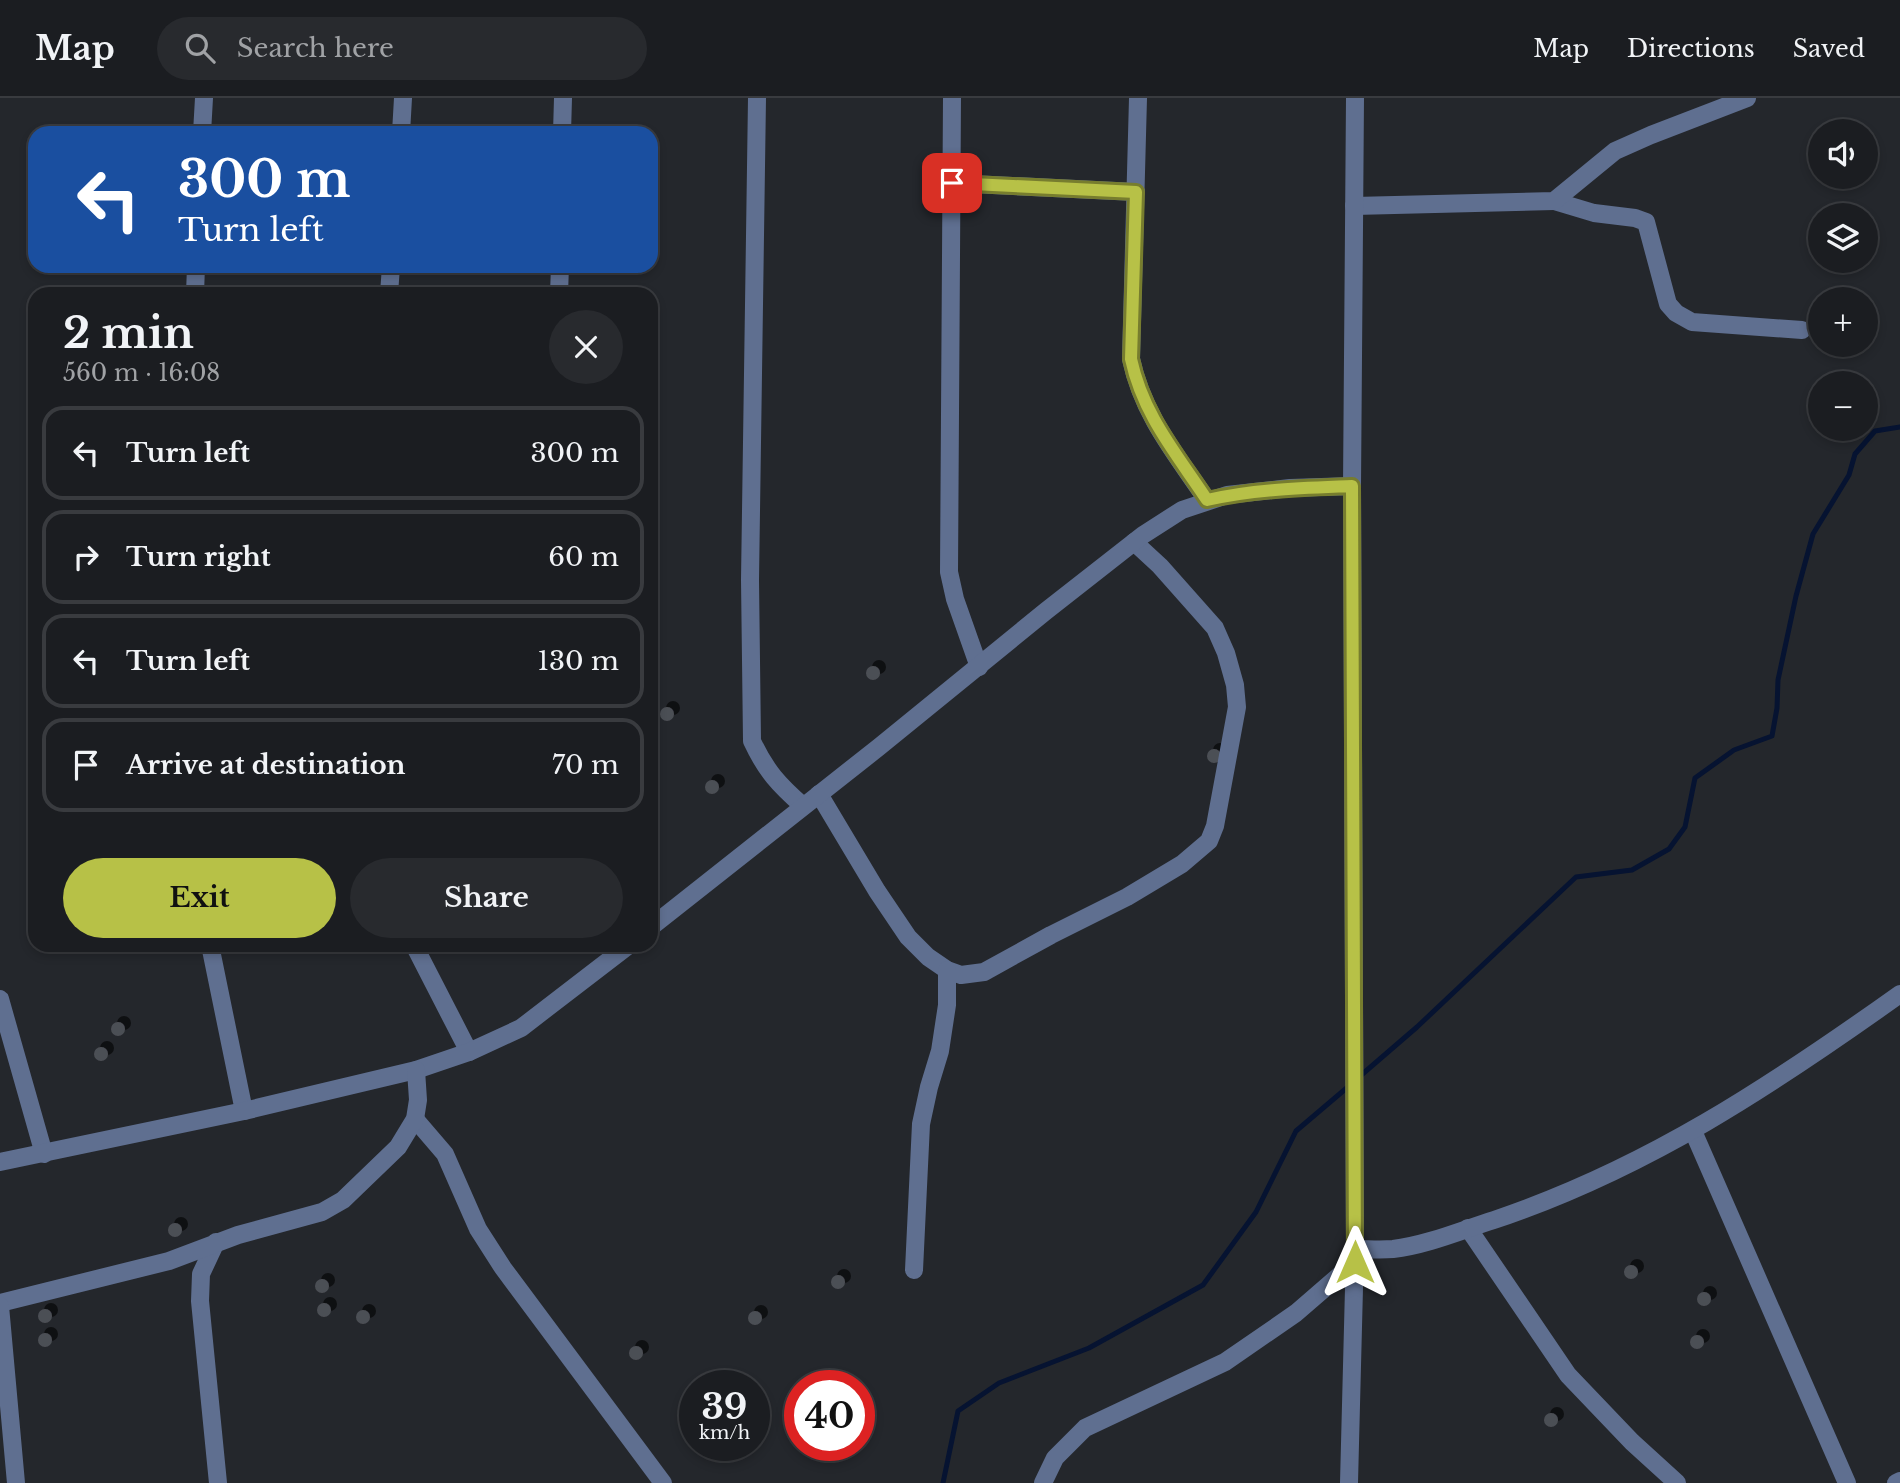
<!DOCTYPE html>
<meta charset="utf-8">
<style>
:root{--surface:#1b1d21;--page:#282a2e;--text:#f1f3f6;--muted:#a0a2a5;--line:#393b3f;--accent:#b7c147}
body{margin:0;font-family:"Libre Baskerville",serif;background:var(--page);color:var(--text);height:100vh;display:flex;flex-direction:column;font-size:26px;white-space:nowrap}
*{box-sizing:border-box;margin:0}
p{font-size:23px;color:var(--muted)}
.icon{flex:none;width:38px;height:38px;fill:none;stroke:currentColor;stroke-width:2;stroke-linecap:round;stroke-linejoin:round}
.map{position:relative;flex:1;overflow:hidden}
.panel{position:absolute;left:28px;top:189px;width:630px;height:665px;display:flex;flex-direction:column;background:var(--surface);border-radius:21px;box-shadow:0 4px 10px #0003,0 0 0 2px var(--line)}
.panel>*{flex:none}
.banner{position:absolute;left:28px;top:28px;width:630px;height:147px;border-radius:21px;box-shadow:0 4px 10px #0003,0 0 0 2px var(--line);background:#1a4fa0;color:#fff;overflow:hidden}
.tools{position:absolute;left:1808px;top:21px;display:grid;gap:14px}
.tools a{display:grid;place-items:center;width:70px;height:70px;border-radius:50%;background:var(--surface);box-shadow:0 4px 10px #0003,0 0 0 2px var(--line);font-size:35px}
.speed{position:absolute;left:679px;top:1272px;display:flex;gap:14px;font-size:35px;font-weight:700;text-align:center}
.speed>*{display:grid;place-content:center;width:91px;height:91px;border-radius:50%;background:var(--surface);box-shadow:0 4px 10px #0003,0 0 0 2px var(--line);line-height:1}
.speed small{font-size:18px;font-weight:400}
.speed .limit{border:10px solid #d22;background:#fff;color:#111}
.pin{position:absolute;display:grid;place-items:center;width:60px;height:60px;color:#fff;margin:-30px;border-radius:14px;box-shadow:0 4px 10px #0006}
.me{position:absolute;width:77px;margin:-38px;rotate:0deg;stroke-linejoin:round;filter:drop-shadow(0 0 5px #0008)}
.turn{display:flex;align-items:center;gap:24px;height:147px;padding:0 35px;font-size:32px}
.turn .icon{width:91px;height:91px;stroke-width:2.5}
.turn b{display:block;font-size:49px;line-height:60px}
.round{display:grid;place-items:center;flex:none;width:74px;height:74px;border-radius:37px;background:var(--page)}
.headline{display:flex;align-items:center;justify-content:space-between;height:119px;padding:0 35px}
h1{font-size:42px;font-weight:700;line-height:52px}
.button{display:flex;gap:14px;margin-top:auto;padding:14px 35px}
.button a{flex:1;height:80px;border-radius:42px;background:var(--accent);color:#111;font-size:28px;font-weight:700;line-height:80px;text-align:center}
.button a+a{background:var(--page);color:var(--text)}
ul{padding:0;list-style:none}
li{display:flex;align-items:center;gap:21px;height:94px;margin:0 14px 10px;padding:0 21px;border:4px solid var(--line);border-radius:21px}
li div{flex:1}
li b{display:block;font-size:26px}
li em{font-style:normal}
header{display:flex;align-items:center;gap:42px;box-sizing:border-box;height:98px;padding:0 35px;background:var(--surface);border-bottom:2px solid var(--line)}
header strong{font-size:33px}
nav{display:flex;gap:38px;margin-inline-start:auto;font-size:24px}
.search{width:490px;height:63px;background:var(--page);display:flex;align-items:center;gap:18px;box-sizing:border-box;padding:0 24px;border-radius:38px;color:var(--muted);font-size:26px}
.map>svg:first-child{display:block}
</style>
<header>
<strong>Map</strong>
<div class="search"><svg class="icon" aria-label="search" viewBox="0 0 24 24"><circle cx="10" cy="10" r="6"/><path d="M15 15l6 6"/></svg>Search here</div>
<nav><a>Map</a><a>Directions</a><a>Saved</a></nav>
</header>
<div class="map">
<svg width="1900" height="1385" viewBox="0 0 1900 1385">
<defs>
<filter id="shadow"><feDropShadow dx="6" dy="-6" stdDeviation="0" flood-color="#0009"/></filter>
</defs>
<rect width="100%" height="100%" fill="#24272c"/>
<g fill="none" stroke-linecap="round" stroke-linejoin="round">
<g stroke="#061331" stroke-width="5">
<polyline points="1359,979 1417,929 1576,779 1632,772 1669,751 1685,729 1695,680 1734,652 1772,638 1777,610 1778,582 1796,498 1813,436 1849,377 1855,356 1875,333 1900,329"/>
<polyline points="943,1385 958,1313 999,1285 1089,1250 1203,1187 1256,1114 1296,1033 1349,988"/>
</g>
</g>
<g fill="#4c4f55" filter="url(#shadow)">
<circle cx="873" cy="575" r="7"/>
<circle cx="667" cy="616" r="7"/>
<circle cx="1214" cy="658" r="7"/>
<circle cx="712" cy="689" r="7"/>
<circle cx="118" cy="931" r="7"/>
<circle cx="101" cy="956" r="7"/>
<circle cx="175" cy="1132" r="7"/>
<circle cx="1631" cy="1174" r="7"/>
<circle cx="838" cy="1184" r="7"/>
<circle cx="322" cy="1188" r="7"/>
<circle cx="1704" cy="1201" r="7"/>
<circle cx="324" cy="1212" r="7"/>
<circle cx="45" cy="1218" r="7"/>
<circle cx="363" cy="1219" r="7"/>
<circle cx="755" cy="1220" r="7"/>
<circle cx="45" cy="1242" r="7"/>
<circle cx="1697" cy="1244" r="7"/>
<circle cx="636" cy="1255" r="7"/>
<circle cx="1551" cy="1322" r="7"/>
</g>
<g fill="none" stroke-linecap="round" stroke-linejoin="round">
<g stroke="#5f6f90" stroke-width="18">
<path d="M757 0 750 482 752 643C766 673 779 687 803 708"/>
<polyline points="952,0 949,474 955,501 979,569"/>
<path d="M1138 0 1131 261C1143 317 1175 355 1207 402"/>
<polyline points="202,35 204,0"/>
<polyline points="401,35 403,0"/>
<polyline points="562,35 563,0"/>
<polyline points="952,85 1136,94"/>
<polyline points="1554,103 1594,115 1635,120 1646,124 1668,206 1676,215 1692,224 1802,232"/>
<polyline points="1354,108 1554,103 1615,53 1651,37 1747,0"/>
<polyline points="195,196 196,168"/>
<polyline points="389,196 391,168"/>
<polyline points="559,196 560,168"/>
<polyline points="819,696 877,793 908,839 928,859 947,872 961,877 984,874 1051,837 1127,799 1182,766 1209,743 1215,728 1237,609 1235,587 1226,555 1215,530 1160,468 1134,444"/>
<polyline points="651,829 879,649 1046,513 1143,437 1182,412 1227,397 1290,390 1352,388"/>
<polyline points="210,847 244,1013"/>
<polyline points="414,847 469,954"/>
<polyline points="0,901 44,1056"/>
<polyline points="415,1021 445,1056 478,1131 503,1170 663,1385"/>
<polyline points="1693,1033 1847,1385"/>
<polyline points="0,1064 244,1013 416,972 469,954 521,930 629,847"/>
<polyline points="1468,1130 1568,1277 1632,1344 1677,1385"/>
<polyline points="216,1144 201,1176 200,1203 218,1385"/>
<path d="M1355 1151C1368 1151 1380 1152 1393 1151 1427 1147 1462 1132 1494 1122 1646 1071 1771 988 1900 896"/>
<polyline points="914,1172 921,1026 929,989 940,953 947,907 947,872"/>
<polyline points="0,1205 169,1163 238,1137 322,1114 343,1102 398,1049 415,1021 418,1002 416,972"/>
<polyline points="0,1208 16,1385"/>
<polyline points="1043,1385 1055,1360 1085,1330 1225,1264 1296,1215 1355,1164"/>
<polyline points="1349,1385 1355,1151 1352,388 1355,0"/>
<polyline points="1896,1385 1900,1383"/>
</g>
</g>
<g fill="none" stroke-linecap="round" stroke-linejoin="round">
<g stroke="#777d2e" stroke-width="18">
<path id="route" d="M952 85 1136 94 1131 261C1143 317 1176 355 1207 402 1254 391 1303 390 1352 388L1355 1164"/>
</g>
<use href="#route" stroke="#b7c147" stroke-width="12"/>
</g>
</svg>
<div class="tools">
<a><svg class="icon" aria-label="sound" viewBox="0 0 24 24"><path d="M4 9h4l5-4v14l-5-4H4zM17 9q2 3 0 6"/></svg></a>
<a><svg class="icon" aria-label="layers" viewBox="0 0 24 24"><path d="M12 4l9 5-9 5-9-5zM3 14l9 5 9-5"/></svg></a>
<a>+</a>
<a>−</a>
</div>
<div class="speed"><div>39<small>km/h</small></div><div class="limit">40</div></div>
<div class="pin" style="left:952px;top:85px;background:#d93025"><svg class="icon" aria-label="arrive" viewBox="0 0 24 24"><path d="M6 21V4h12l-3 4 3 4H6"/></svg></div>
<svg class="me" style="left:1355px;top:1164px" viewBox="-20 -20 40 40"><path d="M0-17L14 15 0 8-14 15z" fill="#b7c147" stroke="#fff" stroke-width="4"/></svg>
<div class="banner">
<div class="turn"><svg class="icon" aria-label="left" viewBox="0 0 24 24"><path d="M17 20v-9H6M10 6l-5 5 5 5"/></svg><div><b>300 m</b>Turn left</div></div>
</div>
<section class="panel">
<div class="headline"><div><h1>2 min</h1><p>560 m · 16:08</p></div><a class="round"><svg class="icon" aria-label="close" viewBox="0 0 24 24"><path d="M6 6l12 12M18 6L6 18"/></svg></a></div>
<ul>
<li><svg class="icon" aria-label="left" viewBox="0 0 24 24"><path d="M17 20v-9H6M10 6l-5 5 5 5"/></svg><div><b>Turn left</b></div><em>300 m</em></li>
<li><svg class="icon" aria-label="right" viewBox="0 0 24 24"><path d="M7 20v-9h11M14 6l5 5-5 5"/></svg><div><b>Turn right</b></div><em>60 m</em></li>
<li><svg class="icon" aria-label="left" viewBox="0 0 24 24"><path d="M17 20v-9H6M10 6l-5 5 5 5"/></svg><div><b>Turn left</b></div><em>130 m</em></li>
<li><svg class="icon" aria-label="arrive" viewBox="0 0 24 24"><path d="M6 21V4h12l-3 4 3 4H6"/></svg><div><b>Arrive at destination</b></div><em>70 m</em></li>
</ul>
<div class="button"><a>Exit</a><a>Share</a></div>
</section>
</div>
